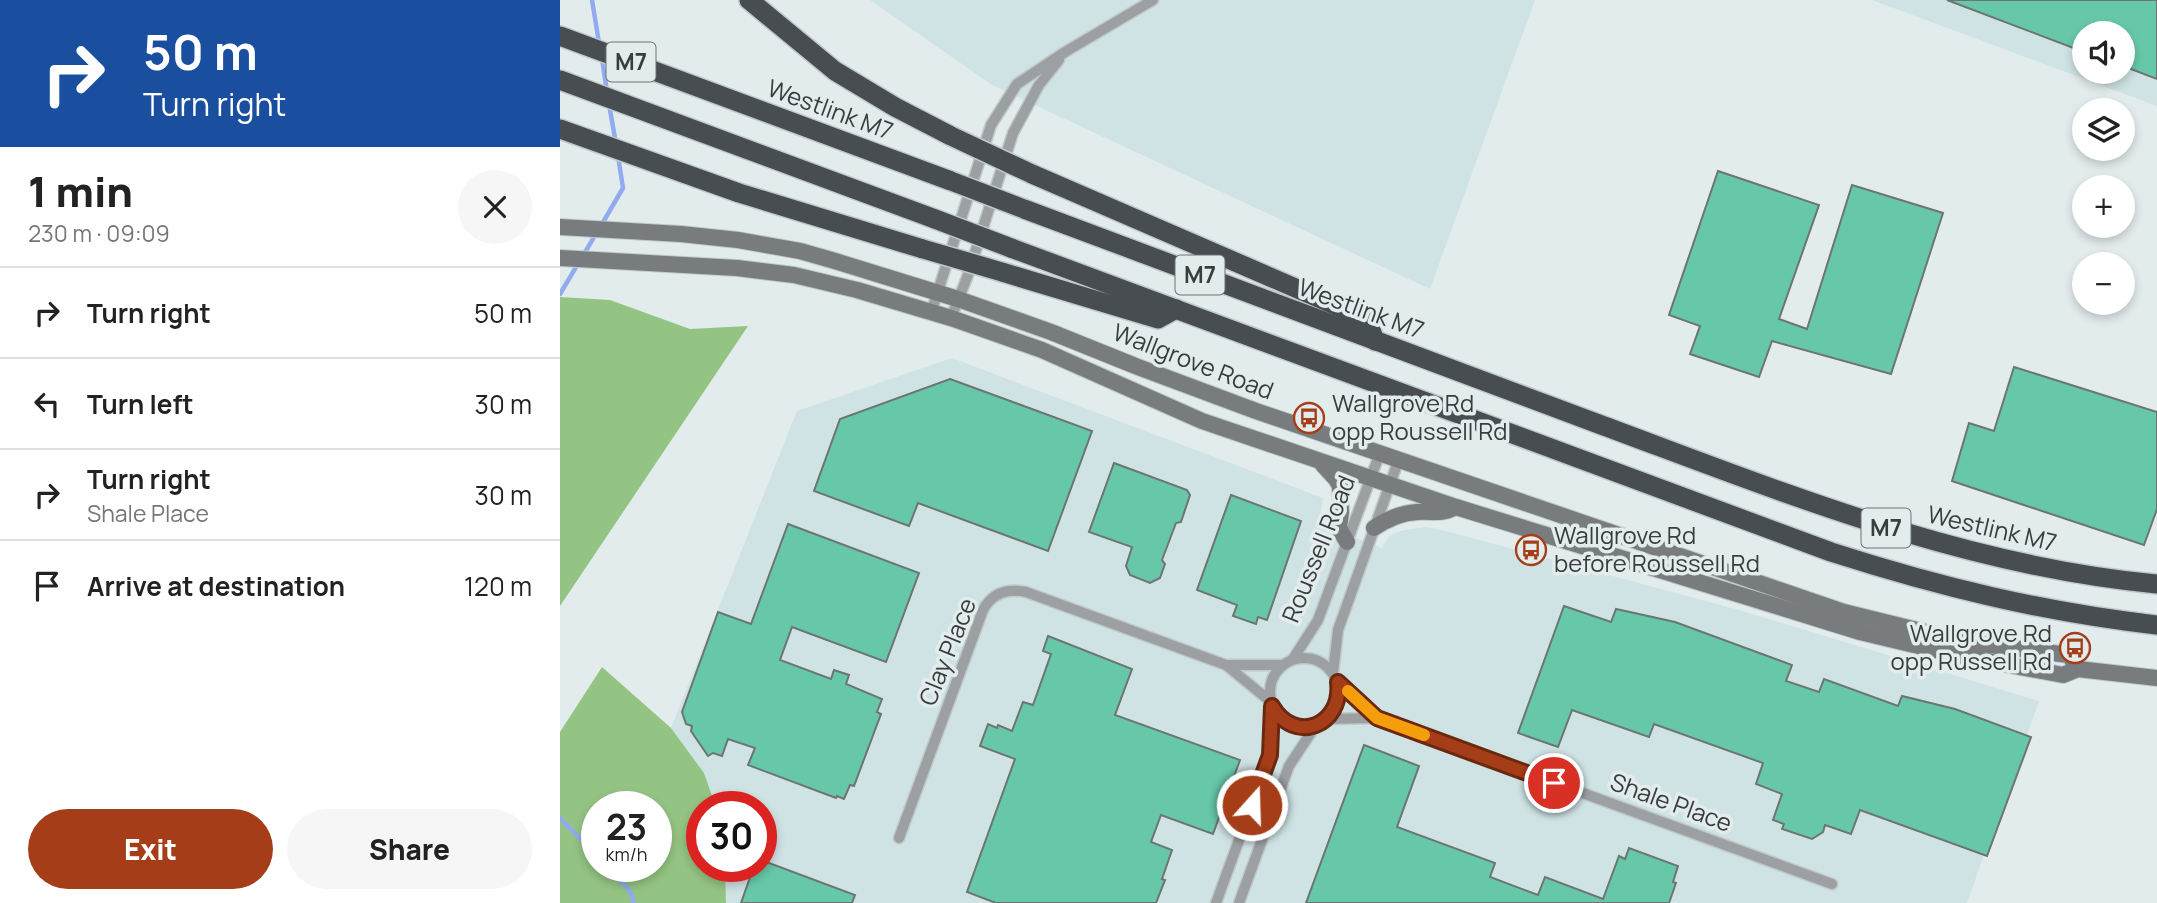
<!DOCTYPE html>
<meta charset="utf-8">
<style>
:root{--surface:#fff;--page:#f6f6f6;--text:#222;--muted:#767676;--line:#e0e0e0;--accent:#a53e18}
body{margin:0;font-family:Manrope,sans-serif;background:var(--page);color:var(--text);height:100vh;display:flex;flex-direction:column;font-size:26px;white-space:nowrap}
*{box-sizing:border-box;margin:0}
p{font-size:23px;color:var(--muted)}
.icon{flex:none;width:38px;height:38px;fill:none;stroke:currentColor;stroke-width:2;stroke-linecap:round;stroke-linejoin:round}
.map{position:relative;flex:1;overflow:hidden}
.side{display:flex;flex-direction:column;background:var(--surface);width:560px}
.side>*{flex:none}
.top-card{background:#1a4fa0;color:#fff;overflow:hidden}
.controls{position:absolute;left:1512px;top:21px;display:grid;gap:14px}
.controls a{display:grid;place-items:center;width:63px;height:63px;border-radius:50%;background:var(--surface);box-shadow:0 4px 10px #0003;font-size:35px}
.speed{position:absolute;left:21px;top:791px;display:flex;gap:14px;font-size:35px;font-weight:700;text-align:center}
.speed>*{display:grid;place-content:center;width:91px;height:91px;border-radius:50%;background:var(--surface);box-shadow:0 4px 10px #0003;line-height:1}
.speed small{font-size:18px;font-weight:400}
.speed .limit{border:10px solid #d22;background:#fff;color:#111}
.pin{position:absolute;display:grid;place-items:center;width:60px;height:60px;color:#fff;margin:-30px;border:4px solid #fff;border-radius:50%;box-shadow:0 2px 7px #0007}
.me{position:absolute;width:77px;margin:-38px;rotate:20deg;stroke-linejoin:round;filter:drop-shadow(0 0 5px #0008)}
.turn{display:flex;align-items:center;gap:24px;height:147px;padding:0 28px;font-size:32px}
.turn .icon{width:91px;height:91px;stroke-width:2.5}
.turn b{display:block;font-size:49px;line-height:60px}
.round{display:grid;place-items:center;flex:none;width:74px;height:74px;border-radius:37px;background:var(--page)}
.headline{display:flex;align-items:center;justify-content:space-between;height:119px;padding:0 28px}
h1{font-size:42px;font-weight:800;line-height:52px}
.cta{display:flex;gap:14px;margin-top:auto;padding:14px 28px}
.cta a{flex:1;height:80px;border-radius:42px;background:var(--accent);color:#fff;font-size:28px;font-weight:800;line-height:80px;text-align:center}
.cta a+a{background:var(--page);color:var(--text)}
ul{padding:0;list-style:none}
li{display:flex;align-items:center;gap:21px;height:91px;padding:0 28px;border-top:2px solid var(--line)}
li div{flex:1}
li b{display:block;font-size:26px}
li em{font-style:normal}
main{display:flex;flex:1;min-height:0}
.map>svg:first-child{display:block}
</style>
<main>
<section class="side">
<div class="top-card">
<div class="turn"><svg class="icon" aria-label="right" viewBox="0 0 24 24"><path d="M7 20v-9h11M14 6l5 5-5 5"/></svg><div><b>50 m</b>Turn right</div></div>
</div>
<div class="headline"><div><h1>1 min</h1><p>230 m · 09:09</p></div><a class="round"><svg class="icon" aria-label="close" viewBox="0 0 24 24"><path d="M6 6l12 12M18 6L6 18"/></svg></a></div>
<ul>
<li><svg class="icon" aria-label="right" viewBox="0 0 24 24"><path d="M7 20v-9h11M14 6l5 5-5 5"/></svg><div><b>Turn right</b></div><em>50 m</em></li>
<li><svg class="icon" aria-label="left" viewBox="0 0 24 24"><path d="M17 20v-9H6M10 6l-5 5 5 5"/></svg><div><b>Turn left</b></div><em>30 m</em></li>
<li><svg class="icon" aria-label="right" viewBox="0 0 24 24"><path d="M7 20v-9h11M14 6l5 5-5 5"/></svg><div><b>Turn right</b><p>Shale Place</p></div><em>30 m</em></li>
<li><svg class="icon" aria-label="arrive" viewBox="0 0 24 24"><path d="M6 21V4h12l-3 4 3 4H6"/></svg><div><b>Arrive at destination</b></div><em>120 m</em></li>
</ul>
<div class="cta"><a>Exit</a><a>Share</a></div>
</section>
<div class="map">
<svg width="1597" height="903" viewBox="0 0 1597 903">
<rect width="100%" height="100%" fill="#e3eced"/>
<g fill="#cfe2e4" fill-rule="evenodd">
<polygon points="310,0 975,0 870,289 432,85"/>
<path d="M1312 0H1597V106ZM1524 33H1563V72H1524Z"/>
<polygon points="392,358 763,498 759,523 822,548 829,536 840,531 865,527 886,531 1179,610 1479,701 1407,903 166,903 165,866 201,866 201,807 156,807 144,773 111,728 237,411"/>
</g>
<g fill="#94c483" fill-rule="evenodd">
<polygon points="0,297 50,300 130,329 188,326 0,606"/>
<path d="M42 667 111 728 144 773 156 807H142V866H165L166 903H0V732ZM37 807H96V866H37Z"/>
</g>
<g fill="none" stroke-linecap="round" stroke-linejoin="round">
<g stroke="#92abef" stroke-width="4.5">
<polyline points="32,0 39,43"/>
<polyline points="42,59 47,92"/>
<polyline points="49,104 56,144"/>
<polyline points="42,224 63,188 58,156"/>
<polyline points="24,254 37,232"/>
<polyline points="0,294 19,262"/>
<polyline points="0,818 37,856"/>
<polyline points="46,866 70,891 74,903"/>
</g>
</g>
<g fill="#67c8a9" stroke="#6d7572" stroke-width="2">
<polygon points="1387,0 1597,0 1597,79 1563,66 1563,33 1524,33 1524,52"/>
<polygon points="1158,171 1259,205 1219,319 1247,329 1292,185 1383,213 1331,374 1212,341 1199,377 1130,354 1140,326 1109,315"/>
<polygon points="1454,367 1597,412 1597,509 1584,545 1392,481 1409,423 1434,431"/>
<polygon points="390,379 532,431 488,551 358,503 349,526 254,491 280,419"/>
<polygon points="554,463 627,490 630,495 621,522 616,523 602,560 605,564 600,578 590,583 570,575 566,566 572,547 529,532"/>
<polygon points="671,495 741,521 707,620 698,617 696,624 673,616 677,605 637,590"/>
<polygon points="228,524 359,573 326,662 232,627 220,660 271,679 274,670 289,675 286,684 322,699 317,712 321,714 294,786 290,785 284,799 277,796 276,798 188,765 195,748 168,739 162,756 153,753 148,756 131,731 132,726 126,724 122,712 158,612 191,624"/>
<polygon points="1004,606 1051,622 1056,609 1115,622 1232,665 1226,681 1259,692 1264,679 1338,706 1342,696 1395,709 1471,737 1427,856 1300,810 1291,834 1265,825 1263,832 1252,839 1222,829 1224,824 1213,820 1222,794 1196,784 1203,763 1094,724 1089,737 1012,710 998,747 958,733"/>
<polygon points="488,636 572,669 555,715 680,760 653,834 601,815 591,842 612,850 602,879 605,880 596,903 436,903 407,892 455,759 420,746 428,724 437,728 438,725 452,731 463,702 473,705 491,654 483,651"/>
<polygon points="804,745 859,766 837,827 935,863 930,877 978,895 985,877 1043,899 1059,856 1065,859 1069,848 1118,866 1113,882 1116,883 1109,903 746,903"/>
<polygon points="201,860 295,895 292,903 181,903 194,866 201,866"/>
</g>
<g fill="none" stroke-linecap="round" stroke-linejoin="round">
<g stroke="#c1c9ca" stroke-width="13">
<g id="minor">
<polyline points="371,313 431,125 457,84 505,52 593,0"/>
<polyline points="391,318 408,275 453,133 479,85 499,60"/>
<circle cx="744" cy="692" r="34"/>
<polyline points="733,659 758,620 820,453"/>
<polyline points="666,665 723,665"/>
<polyline points="773,673 778,630 839,459"/>
<polyline points="778,682 817,718"/>
<polyline points="766,719 817,718 1272,884"/>
<path d="M339 838 423 610C432 593 447 588 466 592L666 665 711 702"/>
<polyline points="656,903 710,755 712,706"/>
<polyline points="679,903 729,766 756,725"/>
</g>
</g>
<g stroke="#c1c9ca" stroke-width="18">
<g id="secondary">
<polyline points="0,227 121,234 178,240 240,251 275,261 398,299 491,332 578,367 696,411 1284,612 1406,642 1509,655 1518,669"/>
<polyline points="0,258 177,268 234,275 297,290 391,318 482,350 642,421 896,507 1300,632 1396,655 1503,675 1518,669 1597,678"/>
<polyline points="763,465 776,479 780,486 781,512 779,528 787,542"/>
<path d="M814 528C827 519 840 513 857 512 873 511 880 515 896 507"/>
</g>
</g>
<g stroke="#c1c9ca" stroke-width="22">
<g id="motorway">
<polyline points="189,0 275,71 335,107 391,136"/>
<polyline points="0,36 391,181"/>
<polyline points="0,80 375,219"/>
<polyline points="0,129 179,193 363,249"/>
<polyline points="472,174 807,319 815,341"/>
<path d="M464 209C657 281 851 354 1044 426 1225 493 1403 566 1597 584"/>
<path d="M451 248 1271 552C1380 587 1483 612 1597 625"/>
<polyline points="442,272 598,319 616,309"/>
</g>
</g>
<use href="#minor" stroke="#9da0a2" stroke-width="10"/>
<use href="#secondary" stroke="#787c7f" stroke-width="16"/>
<use href="#motorway" stroke="#474d51" stroke-width="19"/>
<g stroke="#c1c9ca" stroke-width="22" stroke-linecap="butt">
<g id="motorway-bridge">
<polyline points="391,136 472,174"/>
<polyline points="391,181 464,209"/>
<polyline points="375,219 451,248"/>
<polyline points="363,249 442,272"/>
</g>
</g>
<use href="#motorway-bridge" stroke="#474d51" stroke-width="19"/>
</g>
<g fill="none" stroke-linecap="round" stroke-linejoin="round">
<g stroke="#6b2810" stroke-width="18">
<path id="route" d="M692 805 710 755 712 706C735 745 783 726 778 682L817 718 994 783"/>
</g>
<use href="#route" stroke="#a53e18" stroke-width="12"/>
<polyline stroke="#f59e0b" stroke-width="12" points="788,691 817,718 864,735"/>
</g>
<defs>
<g id="bus-ring" transform="scale(1.575)"><circle r="9.5" fill="#e3eced" stroke="#a53e18" stroke-width="1.5"/><path d="M-5-6H5V4H4V6H2V4H-2V6H-4V4H-5ZM-3.5-4V0h7V-4ZM-3.5 1.2v1.5H-2V1.2ZM2 1.2v1.5H3.5V1.2Z" fill="#a53e18"/></g>
</defs>
<g fill-rule="evenodd">
<use href="#bus-ring" x="749" y="418"/>
<use href="#bus-ring" x="971" y="550"/>
<use href="#bus-ring" x="1515" y="648"/>
</g>
<g text-anchor="middle" stroke-width="7" stroke-linejoin="round" paint-order="stroke">
<g fill="#e3eced" stroke="#6c7272" stroke-width="2">
<rect x="46.5" y="42.5" width="49" height="39" rx="5"/>
<rect x="615.5" y="255.5" width="49" height="39" rx="5"/>
<rect x="1301.5" y="508.5" width="49" height="39" rx="5"/>
</g>
<g font-size="23" font-weight="bold" fill="#393d3d">
<text x="71" y="70">M7</text>
<text x="640" y="283">M7</text>
<text x="1326" y="536">M7</text>
</g>
<g font-size="24" fill="#393d3d" stroke="#e3eced">
<text transform="translate(270 110) rotate(20)" y="8">Westlink M7</text>
<text transform="translate(801 309) rotate(20)" y="8">Westlink M7</text>
<text transform="translate(633 362) rotate(21)" y="8">Wallgrove Road</text>
<text transform="translate(1432 529) rotate(13)" y="8">Westlink M7</text>
<text transform="translate(759 549) rotate(-68)" y="8">Roussell Road</text>
<text transform="translate(388 652) rotate(-68)" y="8">Clay Place</text>
<text transform="translate(1111 803) rotate(20)" y="8">Shale Place</text>
</g>
<g font-size="24" fill="#393d3d" stroke="#e3eced" text-anchor="start">
<text x="772" y="412">Wallgrove Rd<tspan x="772" dy="28">opp Roussell Rd</tspan></text>
<text x="994" y="544">Wallgrove Rd<tspan x="994" dy="28">before Roussell Rd</tspan></text>
<text x="1492" y="642" text-anchor="end">Wallgrove Rd<tspan x="1492" dy="28">opp Russell Rd</tspan></text>
</g>
</g>
</svg>
<div class="controls">
<a><svg class="icon" aria-label="sound" viewBox="0 0 24 24"><path d="M4 9h4l5-4v14l-5-4H4zM17 9q2 3 0 6"/></svg></a>
<a><svg class="icon" aria-label="layers" viewBox="0 0 24 24"><path d="M12 4l9 5-9 5-9-5zM3 14l9 5 9-5"/></svg></a>
<a>+</a>
<a>−</a>
</div>
<div class="speed"><div>23<small>km/h</small></div><div class="limit">30</div></div>
<div class="pin" style="left:994px;top:783px;background:#d93025"><svg class="icon" aria-label="arrive" viewBox="0 0 24 24"><path d="M6 21V4h12l-3 4 3 4H6"/></svg></div>
<svg class="me" style="left:692px;top:805px" viewBox="-20 -20 40 40"><circle r="17" fill="#a53e18" stroke="#fff" stroke-width="3"/><path d="M0-11L8 9 0 5-8 9z" fill="#fff"/></svg>
</div>
</main>
